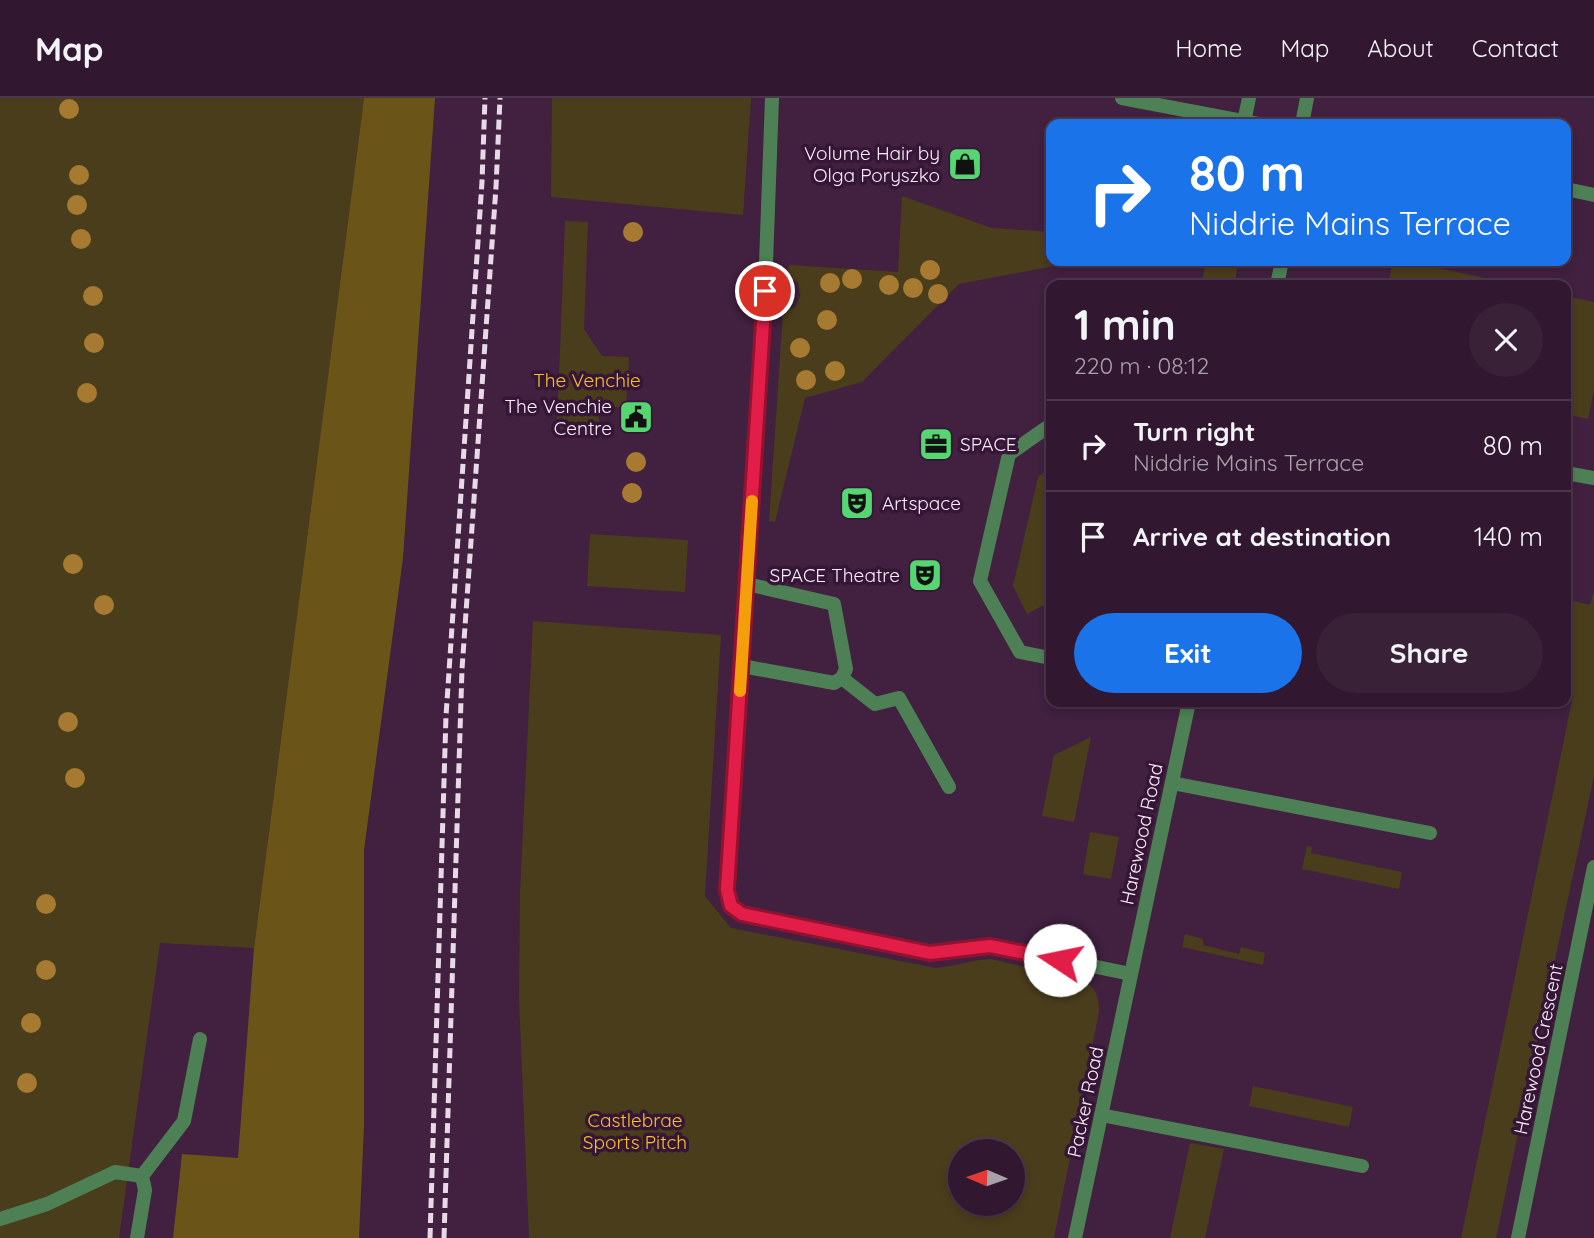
<!DOCTYPE html>
<meta charset="utf-8">
<style>
:root{--surface:#311830;--page:#392138;--text:#f1f3f6;--muted:#a8a0ab;--line:#4c374c;--accent:#1a73e8}
body{margin:0;font-family:Quicksand,sans-serif;background:var(--page);color:var(--text);height:100vh;display:flex;flex-direction:column;font-size:26px;white-space:nowrap}
*{box-sizing:border-box;margin:0}
p{font-size:23px;color:var(--muted)}
.icon{flex:none;width:38px;height:38px;fill:none;stroke:currentColor;stroke-width:2;stroke-linecap:round;stroke-linejoin:round}
.map{position:relative;flex:1;overflow:hidden}
.side{position:absolute;left:1046px;top:182px;width:525px;height:427px;display:flex;flex-direction:column;background:var(--surface);border-radius:14px;box-shadow:0 4px 10px #0003,0 0 0 2px var(--line)}
.side>*{flex:none}
.banner{position:absolute;left:1046px;top:21px;width:525px;height:147px;border-radius:14px;box-shadow:0 4px 10px #0003,0 0 0 2px var(--line);background:#1a73e8;color:#fff;overflow:hidden}
.needle{width:46px;rotate:272deg}
.buttons{position:absolute;left:948px;top:1041px;display:grid;gap:14px}
.buttons a{display:grid;place-items:center;width:77px;height:77px;border-radius:50%;background:var(--surface);box-shadow:0 4px 10px #0003,0 0 0 2px var(--line);font-size:35px}
.pin{position:absolute;display:grid;place-items:center;width:60px;height:60px;color:#fff;margin:-30px;border:4px solid #fff;border-radius:50%;box-shadow:0 2px 7px #0007}
.me{position:absolute;width:77px;margin:-38px;rotate:281deg;stroke-linejoin:round;filter:drop-shadow(0 0 5px #0008)}
.turn{display:flex;align-items:center;gap:24px;height:147px;padding:0 28px;font-size:32px}
.turn .icon{width:91px;height:91px;stroke-width:2.5}
.turn b{display:block;font-size:49px;line-height:60px}
.round{display:grid;place-items:center;flex:none;width:74px;height:74px;border-radius:37px;background:var(--page)}
.headline{display:flex;align-items:center;justify-content:space-between;height:119px;padding:0 28px}
h1{font-size:42px;font-weight:800;line-height:52px}
.action{display:flex;gap:14px;margin-top:auto;padding:14px 28px}
.action a{flex:1;height:80px;border-radius:42px;background:var(--accent);color:#fff;font-size:28px;font-weight:800;line-height:80px;text-align:center}
.action a+a{background:var(--page);color:var(--text)}
ul{padding:0;list-style:none}
li{display:flex;align-items:center;gap:21px;height:91px;padding:0 28px;border-top:2px solid var(--line)}
li div{flex:1}
li b{display:block;font-size:26px}
li em{font-style:normal}
header{display:flex;align-items:center;gap:42px;box-sizing:border-box;height:98px;padding:0 35px;background:var(--surface);border-bottom:2px solid var(--line)}
header strong{font-size:33px}
nav{display:flex;gap:38px;margin-inline-start:auto;font-size:24px}
.map>svg:first-child{display:block}
</style>
<header>
<strong>Map</strong>
<nav><a>Home</a><a>Map</a><a>About</a><a>Contact</a></nav>
</header>
<div class="map">
<svg width="1594" height="1140" viewBox="0 0 1594 1140">
<rect width="100%" height="100%" fill="#412040"/>
<g fill="#4a3d1c" fill-rule="evenodd">
<polygon points="0,0 364,0 254,850 160,845 119,1140 0,1140"/>
<polygon points="552,0 751,0 743,117 551,99"/>
<polygon points="902,98 992,130 1052,134 1052,163 1080,163 959,186 862,284 805,300 775,424 769,423 783,214 795,209 800,198 798,185 787,177 789,167 898,174"/>
<polygon points="565,123 588,124 584,231 602,258 629,259 626,309 600,309 598,332 557,330"/>
<polygon points="1206,163 1239,163 1234,187 1202,184"/>
<polygon points="1393,163 1406,163 1517,187 1388,187"/>
<polygon points="1566,198 1594,204 1594,292 1588,321 1566,316"/>
<polygon points="1052,368 1052,503 1027,516 1013,488 1038,379"/>
<polygon points="590,436 688,442 685,494 587,488"/>
<polygon points="1594,492 1594,678 1496,1140 1461,1140 1573,598 1566,596 1566,501 1590,507"/>
<path d="M533 523 721 537 705 798 731 830 936 870C955 868 972 862 991 861L1085 883C1097 892 1099 899 1099 914L1054 1140H529L519 901 520 794ZM961 1054H1013V1106H961Z"/>
<polygon points="1091,639 1074,724 1042,718 1054,657"/>
<polygon points="1090,734 1119,739 1111,781 1083,776"/>
<polygon points="1307,748 1312,749 1311,755 1402,774 1399,791 1302,771"/>
<polygon points="1185,836 1203,841 1203,847 1239,856 1241,849 1265,855 1263,867 1182,849"/>
<polygon points="1253,988 1353,1009 1349,1029 1249,1008"/>
<polygon points="1190,1045 1224,1051 1205,1140 1170,1140"/>
</g>
<polygon fill="#6a5418" points="364,0 435,0 403,460 364,752 364,1028 359,1140 173,1140 182,1056 238,1060 254,850"/>
<g fill="none" stroke-linecap="round" stroke-linejoin="round">
<g stroke="#4d8155" stroke-width="14">
<polyline points="1302,26 1307,0"/>
<polyline points="1052,326 1009,356 980,483 1020,554 1045,559 1052,555"/>
<polyline points="1566,375 1594,380"/>
<polyline points="742,568 834,585 842,580 846,571 834,506 747,486"/>
<polyline points="842,580 875,606 899,600 949,689"/>
<polyline points="1172,685 1430,735"/>
<polyline points="1101,1017 1362,1068"/>
<polyline points="0,1121 47,1106 115,1074 142,1078"/>
<polyline points="137,1140 145,1092 142,1078 184,1023 200,941"/>
</g>
<g stroke="#4d8155" stroke-width="14">
<polyline points="772,0 765,193 727,792 731,808 742,816 930,855 990,847 1131,876"/>
<polyline points="1122,0 1258,26"/>
<polyline points="1244,24 1249,0"/>
<polyline points="1566,91 1594,97"/>
<polyline points="1277,187 1282,163"/>
<polyline points="1075,1140 1189,604"/>
<polyline points="1518,1140 1594,769"/>
</g>
<g stroke="#e8d9e7" stroke-width="5" stroke-dasharray="10 5" stroke-linecap="butt">
<polyline points="430,1140 446,618 482,84 485,0"/>
<polyline points="444,1140 462,571 496,89 500,0"/>
</g>
</g>
<g fill="#a67a30">
<circle cx="69" cy="11" r="10"/>
<circle cx="79" cy="77" r="10"/>
<circle cx="77" cy="107" r="10"/>
<circle cx="633" cy="134" r="10"/>
<circle cx="81" cy="141" r="10"/>
<circle cx="930" cy="172" r="10"/>
<circle cx="852" cy="181" r="10"/>
<circle cx="830" cy="185" r="10"/>
<circle cx="889" cy="187" r="10"/>
<circle cx="913" cy="190" r="10"/>
<circle cx="938" cy="196" r="10"/>
<circle cx="93" cy="198" r="10"/>
<circle cx="827" cy="222" r="10"/>
<circle cx="94" cy="245" r="10"/>
<circle cx="800" cy="250" r="10"/>
<circle cx="835" cy="273" r="10"/>
<circle cx="806" cy="282" r="10"/>
<circle cx="87" cy="295" r="10"/>
<circle cx="636" cy="364" r="10"/>
<circle cx="632" cy="395" r="10"/>
<circle cx="73" cy="466" r="10"/>
<circle cx="104" cy="507" r="10"/>
<circle cx="68" cy="624" r="10"/>
<circle cx="75" cy="680" r="10"/>
<circle cx="46" cy="806" r="10"/>
<circle cx="46" cy="872" r="10"/>
<circle cx="31" cy="925" r="10"/>
<circle cx="27" cy="985" r="10"/>
</g>
<g fill="none" stroke-linecap="round" stroke-linejoin="round">
<g stroke="#92132f" stroke-width="18">
<polyline id="route" points="765,193 727,792 731,808 742,816 930,855 990,848 1060,862"/>
</g>
<use href="#route" stroke="#e11d48" stroke-width="12"/>
<polyline stroke="#f59e0b" stroke-width="12" points="740,593 752,403"/>
</g>
<defs>
<g id="shop-square" transform="scale(1.75)"><rect x="-9" y="-9" width="18" height="18" rx="4" fill="#55d672" stroke="#361636"/><path d="M-5-2.5h2.3a2.7 3.5 0 0 1 5.4 0H5L5.5 6h-11ZM-1.5-2.5h3a1.5 2.3 0 0 0-3 0Z" fill="#111"/></g>
<g id="civic-square" transform="scale(1.75)"><rect x="-9" y="-9" width="18" height="18" rx="4" fill="#55d672" stroke="#361636"/><path d="M-.6-6.5H3V-4.5H.6V-3L4-1V1h2V6H-6V1h2V-1L-.6-3ZM-1.2 2.5V6h2.4V2.5Z" fill="#111"/></g>
<g id="office-square" transform="scale(1.75)"><rect x="-9" y="-9" width="18" height="18" rx="4" fill="#55d672" stroke="#361636"/><path d="M-6-3h4V-5.5h4V-3h4V5H-6ZM-1-4.5V-3h2v-1.5ZM-6 0V1H6V0Z" fill="#111"/></g>
<g id="theatre-square" transform="scale(1.75)"><rect x="-9" y="-9" width="18" height="18" rx="4" fill="#55d672" stroke="#361636"/><path d="M-5-5.5Q0-4 5-5.5V0Q5 5 0 6Q-5 5-5 0ZM-3.3-2.5H-1v1.5H-3.3ZM1-2.5H3.3v1.5H1ZM-2.8 1Q0 5.5 2.8 1Z" fill="#111"/></g>
</defs>
<g fill-rule="evenodd">
<use href="#shop-square" x="965" y="66"/>
<use href="#civic-square" x="636" y="319"/>
<use href="#office-square" x="936" y="346"/>
<use href="#theatre-square" x="857" y="405"/>
<use href="#theatre-square" x="925" y="477"/>
</g>
<g text-anchor="middle" stroke-width="7" stroke-linejoin="round" paint-order="stroke">
<g font-size="19" fill="#fceffb" stroke="#361636" text-anchor="end">
<text x="940" y="62">Volume Hair by<tspan x="940" dy="22">Olga Poryszko</tspan></text>
<text x="612" y="315">The Venchie<tspan x="612" dy="22">Centre</tspan></text>
<text x="960" y="353" text-anchor="start">SPACE</text>
<text x="882" y="412" text-anchor="start">Artspace</text>
<text x="900" y="484">SPACE Theatre</text>
</g>
<g font-size="19" fill="#f9c423" stroke="#361636">
<text x="587" y="289">The Venchie</text>
<text x="635" y="1029">Castlebrae<tspan x="635" dy="22">Sports Pitch</tspan></text>
</g>
<g font-size="19" fill="#fceffb" stroke="#361636">
<text transform="translate(1141 736) rotate(-78)" y="7">Harewood Road</text>
<text transform="translate(1538 951) rotate(-78)" y="7">Harewood Crescent</text>
<text transform="translate(1085 1004) rotate(-78)" y="7">Packer Road</text>
</g>
</g>
</svg>
<div class="buttons">
<a><svg class="needle" viewBox="-14 -14 28 28"><path d="M0-13l5 13h-10z" fill="#e53935"/><path d="M0 13l5-13h-10z" fill="#a8a0ab"/></svg></a>
</div>
<div class="pin" style="left:765px;top:193px;background:#d93025"><svg class="icon" aria-label="arrive" viewBox="0 0 24 24"><path d="M6 21V4h12l-3 4 3 4H6"/></svg></div>
<svg class="me" style="left:1060px;top:862px" viewBox="-20 -20 40 40"><circle r="19" fill="#fff"/><path d="M0-13L10 11 0 6-10 11z" fill="#e11d48"/></svg>
<div class="banner">
<div class="turn"><svg class="icon" aria-label="right" viewBox="0 0 24 24"><path d="M7 20v-9h11M14 6l5 5-5 5"/></svg><div><b>80 m</b>Niddrie Mains Terrace</div></div>
</div>
<section class="side">
<div class="headline"><div><h1>1 min</h1><p>220 m · 08:12</p></div><a class="round"><svg class="icon" aria-label="close" viewBox="0 0 24 24"><path d="M6 6l12 12M18 6L6 18"/></svg></a></div>
<ul>
<li><svg class="icon" aria-label="right" viewBox="0 0 24 24"><path d="M7 20v-9h11M14 6l5 5-5 5"/></svg><div><b>Turn right</b><p>Niddrie Mains Terrace</p></div><em>80 m</em></li>
<li><svg class="icon" aria-label="arrive" viewBox="0 0 24 24"><path d="M6 21V4h12l-3 4 3 4H6"/></svg><div><b>Arrive at destination</b></div><em>140 m</em></li>
</ul>
<div class="action"><a>Exit</a><a>Share</a></div>
</section>
</div>
